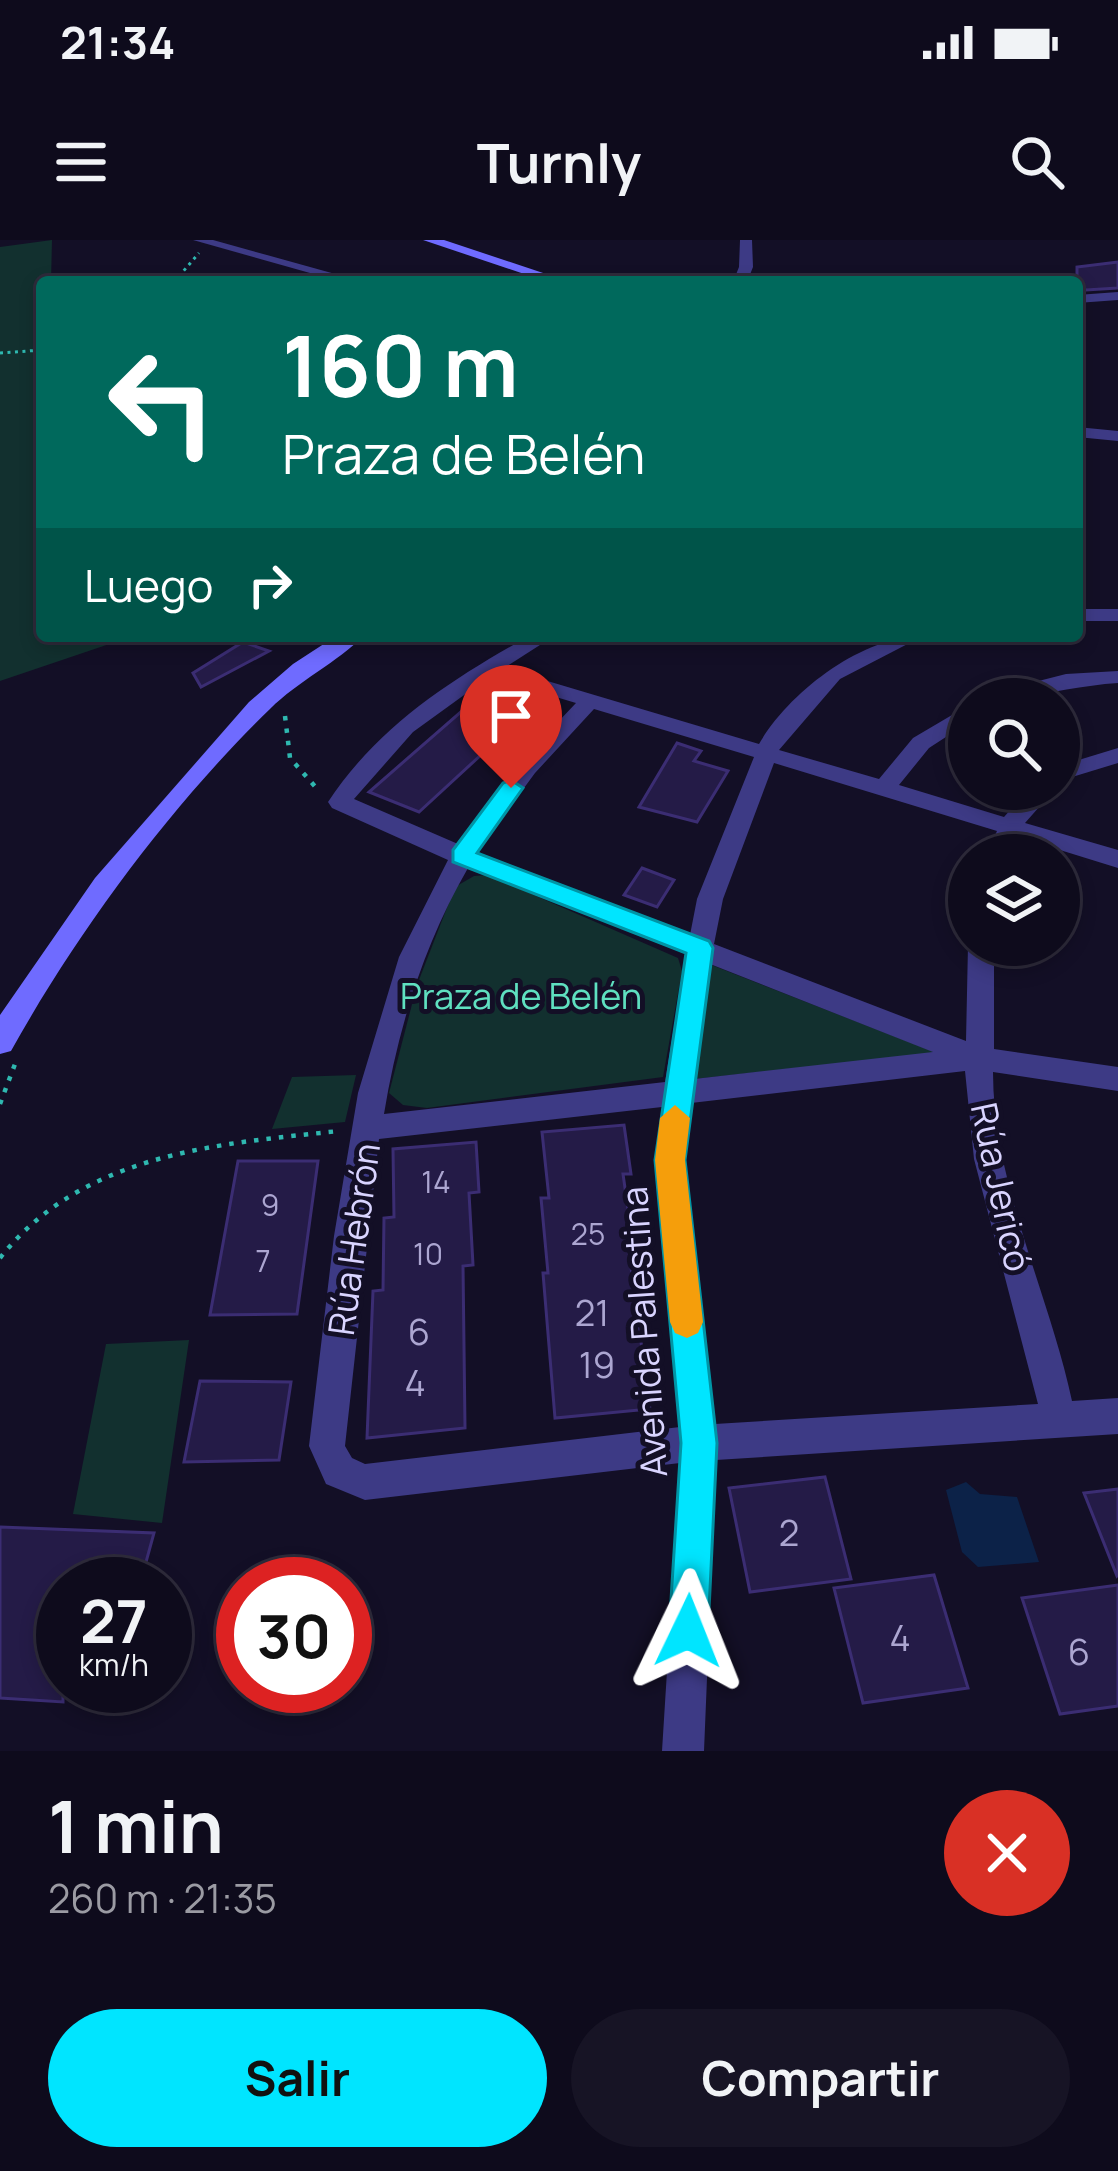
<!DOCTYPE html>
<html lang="es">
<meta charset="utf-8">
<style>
:root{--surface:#0e0b1c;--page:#171425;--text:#f1f3f6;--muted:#9b9ba3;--line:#2e2b3b;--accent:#00e5ff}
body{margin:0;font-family:Manrope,sans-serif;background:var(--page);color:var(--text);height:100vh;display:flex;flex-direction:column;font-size:45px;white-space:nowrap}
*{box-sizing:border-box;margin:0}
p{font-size:39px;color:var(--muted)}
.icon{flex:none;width:66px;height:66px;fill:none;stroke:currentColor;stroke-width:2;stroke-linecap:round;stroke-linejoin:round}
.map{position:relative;height:1511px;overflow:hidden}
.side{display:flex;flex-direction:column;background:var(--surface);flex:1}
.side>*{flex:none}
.hud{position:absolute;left:36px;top:36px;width:1047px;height:366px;border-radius:12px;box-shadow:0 6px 18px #0003,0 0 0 3px var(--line);background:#00695c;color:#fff;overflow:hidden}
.tools{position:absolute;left:948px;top:438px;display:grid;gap:24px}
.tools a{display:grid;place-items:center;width:132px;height:132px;border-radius:50%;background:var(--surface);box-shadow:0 6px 18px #0003,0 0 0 3px var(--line);font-size:60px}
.speed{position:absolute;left:36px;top:1317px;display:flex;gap:24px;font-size:60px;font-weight:700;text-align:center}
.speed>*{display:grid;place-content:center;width:156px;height:156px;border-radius:50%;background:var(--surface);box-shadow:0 6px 18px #0003,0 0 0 3px var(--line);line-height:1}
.speed small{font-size:30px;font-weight:400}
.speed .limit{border:18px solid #d22;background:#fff;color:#111}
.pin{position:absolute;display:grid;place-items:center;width:102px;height:102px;color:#fff;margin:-123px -51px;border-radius:50% 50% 50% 0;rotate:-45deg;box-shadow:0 0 12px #0007}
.pin .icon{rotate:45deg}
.me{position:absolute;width:132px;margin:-66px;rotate:2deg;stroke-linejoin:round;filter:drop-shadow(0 0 9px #0008)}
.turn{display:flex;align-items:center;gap:42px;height:252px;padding:0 48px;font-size:54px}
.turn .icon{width:156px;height:156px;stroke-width:2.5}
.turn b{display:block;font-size:84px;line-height:102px}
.then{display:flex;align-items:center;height:114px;padding:0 48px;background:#0003;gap:24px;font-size:45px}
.round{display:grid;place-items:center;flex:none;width:126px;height:126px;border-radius:63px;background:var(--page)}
.headline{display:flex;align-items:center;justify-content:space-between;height:204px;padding:0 48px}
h1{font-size:72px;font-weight:700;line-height:90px}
.primary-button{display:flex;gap:24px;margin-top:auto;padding:24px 48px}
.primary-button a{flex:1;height:138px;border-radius:72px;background:var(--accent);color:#111;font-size:48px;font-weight:700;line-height:138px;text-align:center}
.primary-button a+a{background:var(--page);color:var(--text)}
.status{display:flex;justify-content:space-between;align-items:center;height:84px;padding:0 60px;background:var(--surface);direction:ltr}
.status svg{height:33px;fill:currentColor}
header{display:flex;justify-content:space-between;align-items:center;height:156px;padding:0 48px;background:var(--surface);font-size:54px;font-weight:700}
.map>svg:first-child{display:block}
</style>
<div class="status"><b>21:34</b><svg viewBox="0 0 49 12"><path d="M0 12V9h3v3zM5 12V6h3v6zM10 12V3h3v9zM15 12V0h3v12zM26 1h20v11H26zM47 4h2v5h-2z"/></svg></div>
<header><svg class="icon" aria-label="menu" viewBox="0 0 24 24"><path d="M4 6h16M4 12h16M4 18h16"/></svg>Turnly<svg class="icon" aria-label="search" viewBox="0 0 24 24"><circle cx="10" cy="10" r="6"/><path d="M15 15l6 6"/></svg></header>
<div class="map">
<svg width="1118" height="1511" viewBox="0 0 1118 1511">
<rect width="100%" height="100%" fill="#130f26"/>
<g fill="#12302f">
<polygon points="52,0 51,42 42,42 42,396 133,396 0,441 0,7"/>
<polygon points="488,635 678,718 682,731 663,837 427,868 403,865 389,853 417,745 455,647 474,636"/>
<polygon points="709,724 937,813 694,839"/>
<polygon points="356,835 345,882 272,889 292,837"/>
<polygon points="189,1100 162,1283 73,1274 106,1104"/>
</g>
<polygon fill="#0c2248" points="966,1242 980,1254 1017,1257 1039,1322 978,1327 962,1312 946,1250"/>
<g fill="#241b47" stroke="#3b2d73" stroke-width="3">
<polygon points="1118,22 1118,48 1086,50 1077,44 1077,27"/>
<polygon points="243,402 269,411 201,447 193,433"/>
<polygon points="486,450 533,467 419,572 369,552"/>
<polygon points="677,503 701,511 694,521 728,531 697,582 639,567"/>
<polygon points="642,628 674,640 657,667 624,655"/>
<polygon points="624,885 631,934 623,934 633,1004 628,1005 650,1169 555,1178 543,1033 548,1033 541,958 549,958 542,892"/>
<polygon points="476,902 479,952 469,953 473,1025 463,1026 465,1188 367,1198 373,1051 383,1050 384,978 394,977 393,909"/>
<polygon points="238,921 318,921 297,1074 210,1075"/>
<polygon points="200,1141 291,1142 279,1220 184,1222"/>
<polygon points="825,1237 851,1339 750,1352 729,1248"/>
<polygon points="1118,1249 1118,1335 1117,1336 1084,1253"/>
<polygon points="0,1287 154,1293 140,1344 63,1344 63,1462 0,1458"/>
<polygon points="934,1335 968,1448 863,1463 834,1348"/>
<polygon points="1118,1345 1118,1466 1060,1474 1022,1358"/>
</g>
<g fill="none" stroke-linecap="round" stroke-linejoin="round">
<g stroke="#2fb8b0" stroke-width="3" stroke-dasharray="3 4.5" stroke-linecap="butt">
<polyline points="174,42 199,13"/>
<polyline points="0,113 42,110"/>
</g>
<g stroke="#2fb8b0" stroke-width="4.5" stroke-dasharray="4.5 8" stroke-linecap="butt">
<polyline points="285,476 290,518 319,551"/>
<polyline points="0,864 15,824"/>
<path d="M0 1018C82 914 215 904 339 891"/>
</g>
<g fill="#3d3a85" fill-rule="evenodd">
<polygon points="193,0 213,0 364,42 342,42"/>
<polygon points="740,0 752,0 753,27 747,42 733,42 739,27"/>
<polygon points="1118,52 1118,60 1077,63 1077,55"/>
<polygon points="1077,187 1118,191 1118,201 1077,197"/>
<rect x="1077" y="369" width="41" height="12"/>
<path d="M529 396H554L504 428 759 504C789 452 862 396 923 396L840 439 779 510 879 539 913 498 969 465V482L929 508 899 545 1004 577 1029 549H1055L1025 583 1118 610V628L1018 597 1010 615H986L997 591 774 523 723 659 714 704 966 801 968 705H994V809L1118 827V851L993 832C993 944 1049 1053 1072 1161L1118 1158V1194L716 1220 704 1511H662L680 1223 365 1260 326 1244 309 1206 334 996 358 853 399 717 448 620 332 568 328 562C378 486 452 439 529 396ZM489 437 576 463 519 523 458 604 354 559 413 492ZM594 469 754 517 697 659 690 695 477 612 535 533ZM468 628 686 714 665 842 384 874C398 788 424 704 468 628ZM710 724 933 812 694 839ZM965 831 974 919 1038 1164 715 1184 685 920 691 863ZM662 867 655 920 680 1187 365 1224 352 1218 345 1206 379 899Z"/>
<path d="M1118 431V443C1072 446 1030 459 984 459L987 454 1066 434Z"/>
<polygon points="1118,508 1118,523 1059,541 1059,526"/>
</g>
<g fill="#6f6bff" fill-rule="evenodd">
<polygon points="423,0 444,0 570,42 548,42"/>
<path d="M336 396H363C338 422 298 441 270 469 171 565 78 691 11 811L0 814V775L95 638 249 462 293 424Z"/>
</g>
</g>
<polygon fill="#00e5ff" stroke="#0095a6" stroke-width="3" points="511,540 523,548 477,613 709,701 713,708 685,920 717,1203 708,1391 703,1405 688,1411 674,1405 669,1391 681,1203 655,920 686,713 453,622 453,610 503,543"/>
<polygon fill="#f59e0b" points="675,865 690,878 685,920 703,1082 698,1093 687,1098 675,1093 670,1082 655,920 660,878"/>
<g text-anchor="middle" stroke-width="10" stroke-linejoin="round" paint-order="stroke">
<g font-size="30" fill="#aca6d1">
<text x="436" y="953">14</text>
<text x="270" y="976">9</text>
<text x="588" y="1005">25</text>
<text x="428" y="1025">10</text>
<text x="263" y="1032">7</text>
</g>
<g font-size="36" fill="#5fe0c0" stroke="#130f26">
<text x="521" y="769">Praza de Belén</text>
</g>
<g font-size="36" fill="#d9d4ff" stroke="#130f26">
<text transform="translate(1001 947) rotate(78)" y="13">Rúa Jericó</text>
<text transform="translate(354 999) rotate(-82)" y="13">Rúa Hebrón</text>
<text transform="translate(644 1092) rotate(-94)" y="13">Avenida Palestina</text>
</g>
<g font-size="36" fill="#aca6d1">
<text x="592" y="1086">21</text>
<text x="419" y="1105">6</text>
<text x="597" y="1138">19</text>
<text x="415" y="1156">4</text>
<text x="789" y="1306">2</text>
<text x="900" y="1411">4</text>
<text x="1079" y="1425">6</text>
</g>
</g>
</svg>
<div class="tools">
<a><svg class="icon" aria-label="search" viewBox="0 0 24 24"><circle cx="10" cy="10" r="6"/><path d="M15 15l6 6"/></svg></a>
<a><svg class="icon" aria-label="layers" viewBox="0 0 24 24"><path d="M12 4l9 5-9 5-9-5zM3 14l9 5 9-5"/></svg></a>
</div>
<div class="speed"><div>27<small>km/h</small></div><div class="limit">30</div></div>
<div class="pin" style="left:511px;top:548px;background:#d93025"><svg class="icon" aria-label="arrive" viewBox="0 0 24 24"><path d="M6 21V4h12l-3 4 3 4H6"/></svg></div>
<svg class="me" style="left:688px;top:1391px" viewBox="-20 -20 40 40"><path d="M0-17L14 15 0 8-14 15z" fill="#00e5ff" stroke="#fff" stroke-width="4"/></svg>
<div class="hud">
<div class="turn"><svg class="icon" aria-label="left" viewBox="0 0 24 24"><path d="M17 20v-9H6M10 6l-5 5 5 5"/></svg><div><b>160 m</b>Praza de Belén</div></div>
<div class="then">Luego<svg class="icon" aria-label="right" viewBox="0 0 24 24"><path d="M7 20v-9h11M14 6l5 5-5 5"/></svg></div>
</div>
</div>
<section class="side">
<div class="headline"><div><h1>1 min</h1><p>260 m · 21:35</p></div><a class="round" style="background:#d93025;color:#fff"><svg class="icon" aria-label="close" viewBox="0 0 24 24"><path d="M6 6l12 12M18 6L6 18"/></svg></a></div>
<div class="primary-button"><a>Salir</a><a>Compartir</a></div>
</section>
